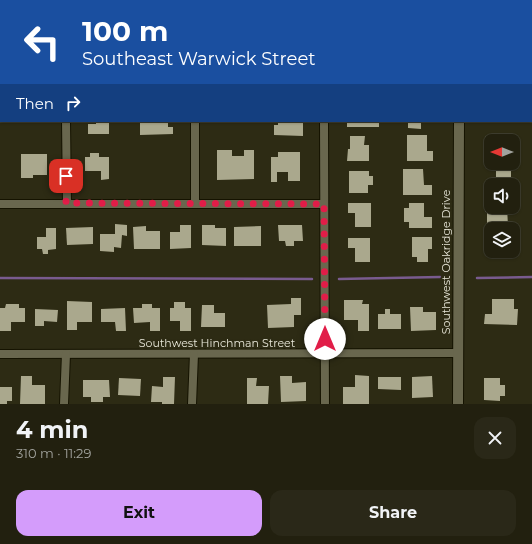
<!DOCTYPE html>
<meta charset="utf-8">
<style>
:root{--surface:#22200f;--page:#2a2818;--text:#f1f3f6;--muted:#a2a39e;--line:#3f3e2f;--accent:#d49cfb}
body{margin:0;font-family:Montserrat,sans-serif;background:var(--page);color:var(--text);height:100vh;display:flex;flex-direction:column;font-size:15px;white-space:nowrap}
*{box-sizing:border-box;margin:0}
p{font-size:13px;color:var(--muted)}
.icon{flex:none;width:22px;height:22px;fill:none;stroke:currentColor;stroke-width:2;stroke-linecap:round;stroke-linejoin:round}
.map{position:relative;height:404px;overflow:hidden}
.panel{display:flex;flex-direction:column;background:var(--surface);flex:1}
.panel>*{flex:none}
.top-card{position:absolute;left:0px;top:0px;width:532px;height:122px;box-shadow:0 1px 3px #0004,0 0 0 1px var(--line);background:#1a4fa0;color:#fff;overflow:hidden}
.needle{width:26px;rotate:270deg}
.fabs{position:absolute;left:484px;top:134px;display:grid;gap:8px}
.fabs a{display:grid;place-items:center;width:36px;height:36px;border-radius:8px;background:var(--surface);box-shadow:0 1px 3px #0004,0 0 0 1px var(--line);font-size:20px}
.pin{position:absolute;display:grid;place-items:center;width:34px;height:34px;color:#fff;margin:-17px;border-radius:8px;box-shadow:0 2px 6px #0006}
.me{position:absolute;width:44px;margin:-22px;rotate:0deg;stroke-linejoin:round;filter:drop-shadow(0 0 3px #0008)}
.turn{display:flex;align-items:center;gap:14px;height:84px;padding:0 16px;font-size:18px}
.turn .icon{width:52px;height:52px;stroke-width:2.5}
.turn b{display:block;font-size:28px;line-height:34px}
.then{display:flex;align-items:center;height:38px;padding:0 16px;background:#0003;gap:8px;font-size:15px}
.round{display:grid;place-items:center;flex:none;width:42px;height:42px;border-radius:12px;background:var(--page)}
.summary{display:flex;align-items:center;justify-content:space-between;height:68px;padding:0 16px}
h1{font-size:24px;font-weight:700;line-height:30px}
.button{display:flex;gap:8px;margin-top:auto;padding:8px 16px}
.button a{flex:1;height:46px;border-radius:12px;background:var(--accent);color:#111;font-size:16px;font-weight:700;line-height:46px;text-align:center}
.button a+a{background:var(--page);color:var(--text)}
.map>svg:first-child{display:block}
</style>
<div class="map">
<svg width="532" height="404" viewBox="0 0 532 404">
<rect width="100%" height="100%" fill="#2d2b14"/>
<g fill="none" stroke-linecap="round" stroke-linejoin="round">
<g stroke="#795b8f" stroke-width="2.5">
<polyline points="0,278 312,279"/>
<polyline points="477,278 532,277"/>
<polyline points="339,279 440,277"/>
</g>
</g>
<g fill="#aaa88d">
<polygon points="96,121 109,121 109,134 88,134 88,124 96,124"/>
<polygon points="140,121 168,121 168,127 173,127 173,134 140,135"/>
<polygon points="278,121 303,121 303,136 274,135 274,125 278,125"/>
<rect x="347" y="121" width="32" height="6"/>
<polygon points="408,121 421,121 421,129 408,128"/>
<polygon points="407,135 427,135 427,151 433,151 433,161 407,161"/>
<polygon points="350,136 365,136 364,145 369,145 369,161 347,161 348,149 350,149"/>
<polygon points="485,136 506,136 506,141 491,141 491,150 485,150"/>
<polygon points="217,150 232,150 232,156 244,156 244,150 254,150 254,179 217,180"/>
<polygon points="278,152 300,152 300,181 288,181 288,172 277,172 277,182 271,182 271,157 278,157"/>
<polygon points="90,153 99,153 99,157 109,157 109,179 101,180 101,171 85,171 85,157 90,157"/>
<polygon points="21,154 47,154 47,175 33,175 33,178 21,178"/>
<polygon points="403,169 423,169 424,185 432,185 432,195 403,195"/>
<polygon points="496,170 511,170 511,181 516,181 516,195 513,195 513,185 491,185 491,179 496,179"/>
<polygon points="349,171 369,171 369,176 373,176 373,185 368,185 368,193 349,193"/>
<rect x="485" y="185" width="6" height="10"/>
<polygon points="348,203 371,203 371,227 355,227 355,213 348,213"/>
<polygon points="409,203 424,203 424,217 432,217 432,228 409,228 409,222 404,222 404,208 409,208"/>
<polygon points="485,203 491,203 491,207 507,207 508,226 487,226 487,212 485,212"/>
<polygon points="115,224 127,225 127,236 122,235 121,248 114,247 114,252 100,251 100,234 115,234"/>
<polygon points="180,225 191,225 191,248 170,249 170,232 180,232"/>
<polygon points="202,225 215,225 215,228 226,228 226,246 202,245"/>
<polygon points="278,225 302,225 303,241 294,241 294,246 286,246 285,241 279,241"/>
<polygon points="146,226 146,231 160,231 160,249 134,249 133,227"/>
<polygon points="261,226 261,246 234,246 234,227"/>
<polygon points="93,227 93,244 67,245 66,228"/>
<polygon points="46,228 56,228 56,249 48,250 48,254 43,254 42,249 37,249 37,237 46,237"/>
<polygon points="412,237 432,237 432,249 428,249 428,262 417,262 417,257 412,257"/>
<polygon points="348,238 370,238 370,262 355,262 355,248 348,248"/>
<polygon points="291,298 301,298 301,315 294,315 294,327 268,328 267,305 291,304"/>
<polygon points="492,299 514,299 514,309 518,309 517,325 484,324 485,314 492,314"/>
<polygon points="344,300 363,300 362,304 369,304 369,331 358,331 358,320 344,320"/>
<polygon points="67,301 92,302 92,322 77,322 77,330 67,330"/>
<polygon points="174,302 185,302 185,308 191,308 191,331 180,331 180,321 170,321 170,308 174,308"/>
<polygon points="6,304 19,304 19,308 25,308 25,322 11,322 11,331 0,331 0,308 5,308"/>
<polygon points="142,304 152,304 152,308 160,308 160,331 150,331 150,322 134,323 133,308 142,308"/>
<polygon points="202,305 214,305 214,313 225,313 225,327 201,327"/>
<polygon points="410,307 423,307 423,312 436,312 436,330 411,331"/>
<polygon points="125,308 126,331 116,331 115,322 101,322 101,309"/>
<polygon points="35,309 58,310 57,322 44,321 44,326 35,326"/>
<polygon points="385,309 390,309 390,314 401,314 401,329 378,329 378,314 385,314"/>
<polygon points="355,375 369,376 369,404 343,404 343,387 355,387"/>
<polygon points="21,376 32,376 32,385 45,385 45,404 20,404"/>
<polygon points="280,376 292,376 292,383 306,382 306,401 281,402"/>
<polygon points="432,376 433,397 412,398 412,377"/>
<polygon points="163,377 175,377 174,404 162,404 162,402 151,402 152,386 163,387"/>
<polygon points="378,377 401,377 401,390 378,389"/>
<polygon points="119,378 141,379 140,396 118,395"/>
<polygon points="247,378 257,378 256,386 269,386 268,404 247,404"/>
<polygon points="484,378 500,378 500,385 505,385 505,396 500,396 500,401 484,400"/>
<polygon points="83,380 109,380 110,397 103,397 103,402 91,402 91,397 83,397"/>
<polygon points="0,387 12,387 12,401 7,401 7,404 0,404"/>
</g>
<g fill="none" stroke-linecap="round" stroke-linejoin="round">
<g stroke="#151300" stroke-width="10">
<g id="minor">
<polyline points="66,0 66,1"/>
<polyline points="195,1 195,0"/>
<polyline points="325,1 325,0"/>
<polyline points="66,121 67,203"/>
<polyline points="324,121 325,404"/>
<polyline points="0,204 324,204"/>
<polyline points="195,204 195,121"/>
<polyline points="0,354 458,353"/>
<polyline points="64,404 66,354"/>
<polyline points="192,404 194,354"/>
</g>
</g>
<g stroke="#151300" stroke-width="12">
<g id="tertiary">
<polyline points="459,1 459,0"/>
<polyline points="458,404 459,121"/>
</g>
</g>
<use href="#minor" stroke="#69674e" stroke-width="8"/>
<use href="#tertiary" stroke="#69674e" stroke-width="10"/>
</g>
<g fill="none" stroke-linecap="round" stroke-linejoin="round">
<polyline stroke="#e11d48" stroke-width="7" stroke-dasharray="0 12.6" points="66,176 66,203 324,204 325,339"/>
</g>
<g text-anchor="middle" stroke-width="4" stroke-linejoin="round" paint-order="stroke">
<g font-size="11" fill="#e7e6d8" stroke="#2d2b14">
<text transform="translate(446 262) rotate(-90)" y="4">Southwest Oakridge Drive</text>
<text x="217" y="347">Southwest Hinchman Street</text>
</g>
</g>
</svg>
<div class="fabs">
<a><svg class="needle" viewBox="-14 -14 28 28"><path d="M0-13l5 13h-10z" fill="#e53935"/><path d="M0 13l5-13h-10z" fill="#a2a39e"/></svg></a>
<a><svg class="icon" aria-label="sound" viewBox="0 0 24 24"><path d="M4 9h4l5-4v14l-5-4H4zM17 9q2 3 0 6"/></svg></a>
<a><svg class="icon" aria-label="layers" viewBox="0 0 24 24"><path d="M12 4l9 5-9 5-9-5zM3 14l9 5 9-5"/></svg></a>
</div>
<div class="pin" style="left:66px;top:176px;background:#d93025"><svg class="icon" aria-label="arrive" viewBox="0 0 24 24"><path d="M6 21V4h12l-3 4 3 4H6"/></svg></div>
<svg class="me" style="left:325px;top:339px" viewBox="-20 -20 40 40"><circle r="19" fill="#fff"/><path d="M0-13L10 11 0 6-10 11z" fill="#e11d48"/></svg>
<div class="top-card">
<div class="turn"><svg class="icon" aria-label="left" viewBox="0 0 24 24"><path d="M17 20v-9H6M10 6l-5 5 5 5"/></svg><div><b>100 m</b>Southeast Warwick Street</div></div>
<div class="then">Then<svg class="icon" aria-label="right" viewBox="0 0 24 24"><path d="M7 20v-9h11M14 6l5 5-5 5"/></svg></div>
</div>
</div>
<section class="panel">
<div class="summary"><div><h1>4 min</h1><p>310 m · 11:29</p></div><a class="round"><svg class="icon" aria-label="close" viewBox="0 0 24 24"><path d="M6 6l12 12M18 6L6 18"/></svg></a></div>
<div class="button"><a>Exit</a><a>Share</a></div>
</section>
